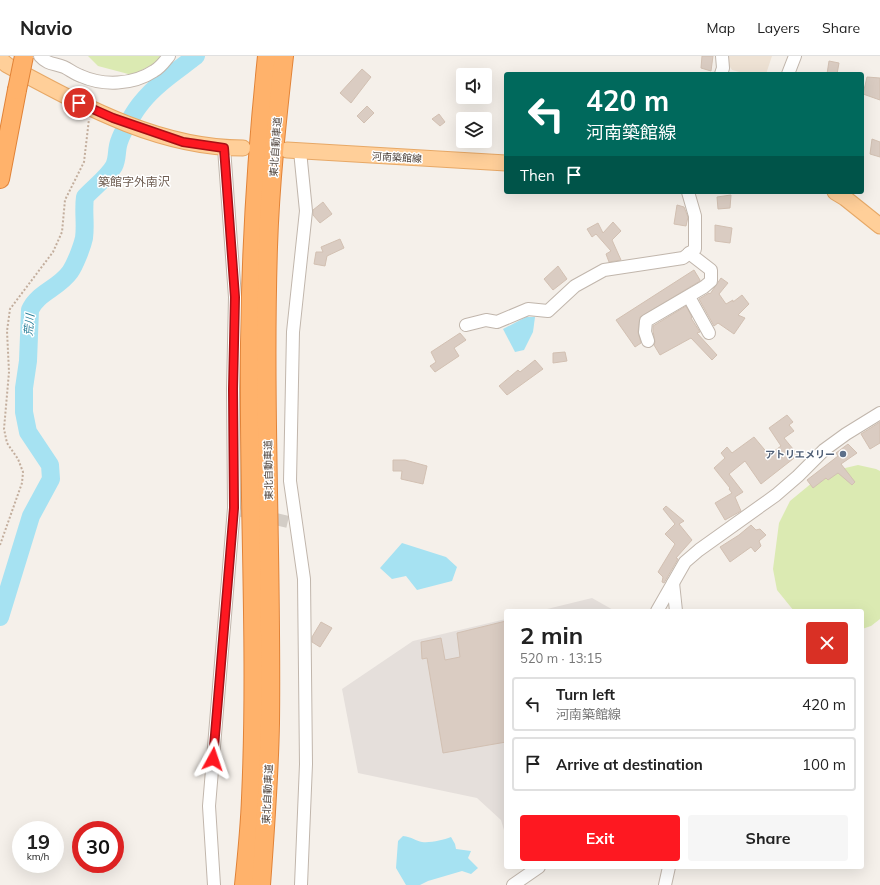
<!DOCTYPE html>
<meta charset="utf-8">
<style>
:root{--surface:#fff;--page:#f6f6f6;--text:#222;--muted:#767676;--line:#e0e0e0;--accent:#fe1821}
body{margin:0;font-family:Mulish,"Noto Sans JP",sans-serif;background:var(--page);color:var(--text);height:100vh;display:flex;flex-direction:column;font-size:15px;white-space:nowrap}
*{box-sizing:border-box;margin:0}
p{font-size:13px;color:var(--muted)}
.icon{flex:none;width:22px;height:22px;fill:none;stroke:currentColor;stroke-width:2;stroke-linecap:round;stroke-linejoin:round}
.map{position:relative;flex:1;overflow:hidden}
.details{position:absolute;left:504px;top:553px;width:360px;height:260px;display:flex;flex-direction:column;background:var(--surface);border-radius:4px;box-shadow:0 4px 16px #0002}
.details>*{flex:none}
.guide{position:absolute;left:504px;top:16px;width:360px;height:122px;border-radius:4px;box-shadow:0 4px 16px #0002;background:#00695c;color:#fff;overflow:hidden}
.buttons{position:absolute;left:456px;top:12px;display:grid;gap:8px}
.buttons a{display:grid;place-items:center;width:36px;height:36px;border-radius:4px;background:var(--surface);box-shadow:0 4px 16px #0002;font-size:20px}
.speed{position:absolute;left:12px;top:765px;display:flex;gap:8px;font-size:20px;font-weight:700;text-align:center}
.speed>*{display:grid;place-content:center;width:52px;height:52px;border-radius:50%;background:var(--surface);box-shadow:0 4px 16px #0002;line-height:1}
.speed small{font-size:10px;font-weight:400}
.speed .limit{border:6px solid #d22;background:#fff;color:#111}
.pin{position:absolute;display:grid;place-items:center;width:34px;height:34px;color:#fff;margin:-17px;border:2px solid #fff;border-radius:50%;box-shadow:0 1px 4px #0007}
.me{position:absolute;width:44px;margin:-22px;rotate:5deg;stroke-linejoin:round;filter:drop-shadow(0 0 3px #0008)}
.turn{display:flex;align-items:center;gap:14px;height:84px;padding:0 16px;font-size:18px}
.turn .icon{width:52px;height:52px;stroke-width:2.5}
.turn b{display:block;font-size:28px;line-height:34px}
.then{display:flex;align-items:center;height:38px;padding:0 16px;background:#0003;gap:8px;font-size:15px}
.round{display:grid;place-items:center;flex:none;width:42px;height:42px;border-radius:4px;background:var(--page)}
.overview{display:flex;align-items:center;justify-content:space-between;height:68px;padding:0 16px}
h1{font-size:24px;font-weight:700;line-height:30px}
.cta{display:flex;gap:8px;margin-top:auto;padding:8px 16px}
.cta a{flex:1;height:46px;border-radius:4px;background:var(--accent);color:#fff;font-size:16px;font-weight:700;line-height:46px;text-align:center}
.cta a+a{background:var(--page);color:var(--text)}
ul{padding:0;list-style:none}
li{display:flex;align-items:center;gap:12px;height:54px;margin:0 8px 6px;padding:0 8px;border:2px solid var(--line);border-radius:4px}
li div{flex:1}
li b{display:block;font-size:15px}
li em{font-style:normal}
header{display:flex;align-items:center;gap:24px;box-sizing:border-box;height:56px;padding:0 20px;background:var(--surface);border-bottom:1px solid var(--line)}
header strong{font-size:19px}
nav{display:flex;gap:22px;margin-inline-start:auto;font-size:14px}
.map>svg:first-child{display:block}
</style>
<header>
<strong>Navio</strong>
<nav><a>Map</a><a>Layers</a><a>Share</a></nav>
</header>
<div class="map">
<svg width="880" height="829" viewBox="0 0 880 829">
<rect width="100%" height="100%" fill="#f5f0ea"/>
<g fill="#e5dfdb">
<polygon points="592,542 615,555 539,555"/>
<polygon points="506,563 506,781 501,764 477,742 358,717 342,633 413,585"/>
</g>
<polygon fill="#eee2d4" points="723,0 772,0 766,18 747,18 732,14"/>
<g fill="#dbeab2">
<polygon points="88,0 169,0 132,19 98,10"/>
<polygon points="858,409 876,413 880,415 880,563 871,570 862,573 862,555 794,555 777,534 773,513 779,467 790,445 824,417"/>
</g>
<g fill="#a6e2f2">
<polygon points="526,261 535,261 533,276 524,294 515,296 503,273"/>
<polygon points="402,487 446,501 457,511 452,525 417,534 406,520 392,523 380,512"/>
<path d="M403 780C412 781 416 785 422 786 431 787 443 784 451 781L455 788 456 793 471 795 468 802 478 812 471 818 462 815 428 825 420 829H406L396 812 398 785Z"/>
</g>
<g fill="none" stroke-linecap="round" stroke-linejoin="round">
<path stroke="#a6e2f2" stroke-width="18" d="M0 561 31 460 51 423 50 409 28 376 24 356V332L28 305 30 254C37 237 59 232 70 216 75 209 82 191 84 182 86 169 83 155 85 141 94 131 107 122 114 110 118 102 116 94 119 86 122 76 135 54 142 46 156 28 178 14 196 0"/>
</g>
<g fill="#daccc2" stroke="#d2c0b2">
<polygon points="702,0 713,0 711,15 701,12"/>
<polygon points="829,5 839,7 837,18 827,18"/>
<polygon points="362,13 371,21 351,47 340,37"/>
<polygon points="867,21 880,22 880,44 863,38"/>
<polygon points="367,50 374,57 364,67 357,60"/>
<polygon points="439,58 445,66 440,70 432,63"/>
<polygon points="872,83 880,86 880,101 870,98"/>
<polygon points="731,139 730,152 718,153 717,141"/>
<polygon points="323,146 332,158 320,167 313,159 313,154"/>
<polygon points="677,149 684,151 688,161 686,170 674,168"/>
<polygon points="613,166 621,175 612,184 621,204 609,206 606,198 611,195 596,178 592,181 587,173 598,167 603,177"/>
<polygon points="715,169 732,172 730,187 715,185"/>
<polygon points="340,183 344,192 327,200 325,210 314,208 316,196 323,196 321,191"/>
<polygon points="558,210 567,223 553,234 544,223"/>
<polygon points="694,214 700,224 700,225 640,261 638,276 641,287 635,291 616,264"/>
<polygon points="721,222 728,227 719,238 726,248 733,244 733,246 742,239 749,248 738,259 745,262 734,278 718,267 714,270 699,243 709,237 710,238"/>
<polygon points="686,250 692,261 691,262 700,276 697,277 717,299 712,304 691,282 660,299 654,289 655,286 653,275 653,270"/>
<polygon points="460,277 466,284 454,292 459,300 435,316 430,310 436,306 431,296"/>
<polygon points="565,296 567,305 553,307 553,297"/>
<polygon points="535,304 543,313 507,339 499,330 518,314 520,316"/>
<polygon points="787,359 793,366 789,369 794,375 784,382 798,399 761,428 745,405 729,418 743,436 735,441 741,455 725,464 715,447 732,437 729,433 730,432 714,412 725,402 721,397 727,391 732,397 754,381 769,399 781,390 769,372"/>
<polygon points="880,366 880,387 870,393 861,378"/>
<polygon points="848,388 857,397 841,408 855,426 852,429 838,417 828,424 826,422 813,432 807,424 838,400 836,397"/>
<polygon points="393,404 405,404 427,410 423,428 401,423 402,415 393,415"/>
<polygon points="666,450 684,465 679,468 692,484 676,502 678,503 664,527 662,526 663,521 658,516 675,488 665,478 675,468 663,453"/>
<polygon points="751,469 756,474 760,473 766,479 759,485 761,490 755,496 751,491 730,506 720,491 739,479"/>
<polygon points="506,565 506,686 443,697 427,602 422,603 421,586 441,582 445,604 460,601 457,577"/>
<polygon points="321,566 332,572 320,591 312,586 312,581"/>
</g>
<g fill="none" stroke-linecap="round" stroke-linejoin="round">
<polyline stroke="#d3cdc6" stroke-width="12" stroke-dasharray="12 6" stroke-linecap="butt" points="241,455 288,466"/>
<g stroke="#c1b6ac" stroke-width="14">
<g id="minor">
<path d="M40 0C48 9 54 7 64 11 70 14 75 18 81 20 103 30 133 29 154 15 160 12 165 5 169 0"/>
<polyline points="721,18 723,12 722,0"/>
<polyline points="788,18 795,0"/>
<polyline points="300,95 306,155 293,276 290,425 304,523 306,708 301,829"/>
<polyline points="689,241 709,277"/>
<polyline points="466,269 486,264 497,266 528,253 548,255 575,230 604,214 683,202 695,193 695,160 688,136"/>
<polyline points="648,285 645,276 646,265 704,231 711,225 711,214 689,197"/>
<polyline points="673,527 676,555"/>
<polyline points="657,555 685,506 699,494 776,439 798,420 824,394 846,378 880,357"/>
<polyline points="214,829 209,750 234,452 233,333 235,241 224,92"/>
<polyline points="513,829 539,811"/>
<polyline points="665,829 669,811"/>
</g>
</g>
<g stroke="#e7a866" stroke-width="17">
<g id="major">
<path d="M0 3 7 9C80 48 157 92 243 92"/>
<polyline points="287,94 506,107"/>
<polyline points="835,136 845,142 880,170"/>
</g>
</g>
<g stroke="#e18338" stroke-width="20">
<g id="highway">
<polyline points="0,123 17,34"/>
<path d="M244 829C247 800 250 771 251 742 258 590 248 439 250 287 251 191 257 96 267 0"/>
<path d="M261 829C265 775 269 721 270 667 272 508 263 350 268 191 270 127 277 63 284 0"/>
</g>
</g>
<polyline stroke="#c3ae9d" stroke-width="2" stroke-dasharray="2 2" stroke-linecap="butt" points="0,489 22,427 23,416 18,403 7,387 4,373 9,316 7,275 10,253 53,196 62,176 65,144 84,106 89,63"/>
<use href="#minor" stroke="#fff" stroke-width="12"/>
<use href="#major" stroke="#ffcf99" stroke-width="15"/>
<use href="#highway" stroke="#ffb26b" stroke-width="18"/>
<g stroke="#e18338" stroke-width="20" stroke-linecap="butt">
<polyline id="highway-bridge" points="17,34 24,0"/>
</g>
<use href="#highway-bridge" stroke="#ffb26b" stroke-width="18"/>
</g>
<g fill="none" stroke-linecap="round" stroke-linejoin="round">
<g stroke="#a51015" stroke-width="10">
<polyline id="route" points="79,47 113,62 183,86 224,92 235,241 233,333 234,452 213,703"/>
</g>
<use href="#route" stroke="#fe1821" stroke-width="7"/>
</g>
<circle fill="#5c6f8a" stroke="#fff" stroke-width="1.5" cx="843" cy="398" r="4"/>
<g text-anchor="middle" stroke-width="3" stroke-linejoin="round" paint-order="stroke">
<g font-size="10" fill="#4a3f38" stroke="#fff">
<text transform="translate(275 91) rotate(-86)" y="4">東北自動車道</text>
<text transform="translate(397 101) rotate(3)" y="4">河南築館線</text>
<text transform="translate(268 414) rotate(-91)" y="4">東北自動車道</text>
<text transform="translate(267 738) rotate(-87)" y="4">東北自動車道</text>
</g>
<g font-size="10" font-weight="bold" fill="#4e5e75" stroke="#fff" text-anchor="end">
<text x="835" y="402">アトリエメリー</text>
</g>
<g font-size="11" font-style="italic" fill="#277d97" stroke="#fff">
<text transform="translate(29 269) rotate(-85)" y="4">荒川</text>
</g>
<g font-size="12" fill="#6d5b4f" stroke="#fff">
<text x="134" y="130">築館字外南沢</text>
</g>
</g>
</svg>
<div class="buttons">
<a><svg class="icon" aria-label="sound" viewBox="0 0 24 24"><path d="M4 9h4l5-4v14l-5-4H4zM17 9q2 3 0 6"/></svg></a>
<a><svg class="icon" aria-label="layers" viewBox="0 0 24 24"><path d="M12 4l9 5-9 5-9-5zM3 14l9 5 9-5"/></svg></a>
</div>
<div class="speed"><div>19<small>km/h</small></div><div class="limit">30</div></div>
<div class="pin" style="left:79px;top:47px;background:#d93025"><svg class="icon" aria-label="arrive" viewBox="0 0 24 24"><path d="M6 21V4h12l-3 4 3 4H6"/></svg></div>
<svg class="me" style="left:213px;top:703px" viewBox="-20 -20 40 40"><path d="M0-17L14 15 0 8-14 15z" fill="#fe1821" stroke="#fff" stroke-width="4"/></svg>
<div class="guide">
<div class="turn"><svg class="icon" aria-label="left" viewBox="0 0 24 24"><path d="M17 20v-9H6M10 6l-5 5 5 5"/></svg><div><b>420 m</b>河南築館線</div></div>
<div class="then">Then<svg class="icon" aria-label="arrive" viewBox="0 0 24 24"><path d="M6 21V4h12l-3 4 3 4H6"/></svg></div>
</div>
<section class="details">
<div class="overview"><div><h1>2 min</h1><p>520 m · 13:15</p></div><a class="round" style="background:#d93025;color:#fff"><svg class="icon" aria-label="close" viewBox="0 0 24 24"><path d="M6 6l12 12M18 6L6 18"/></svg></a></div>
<ul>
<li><svg class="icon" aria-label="left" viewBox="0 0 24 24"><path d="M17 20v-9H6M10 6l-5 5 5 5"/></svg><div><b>Turn left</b><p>河南築館線</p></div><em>420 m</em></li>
<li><svg class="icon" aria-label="arrive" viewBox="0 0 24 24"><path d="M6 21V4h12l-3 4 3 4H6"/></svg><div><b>Arrive at destination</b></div><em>100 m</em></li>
</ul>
<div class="cta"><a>Exit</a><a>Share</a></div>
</section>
</div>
